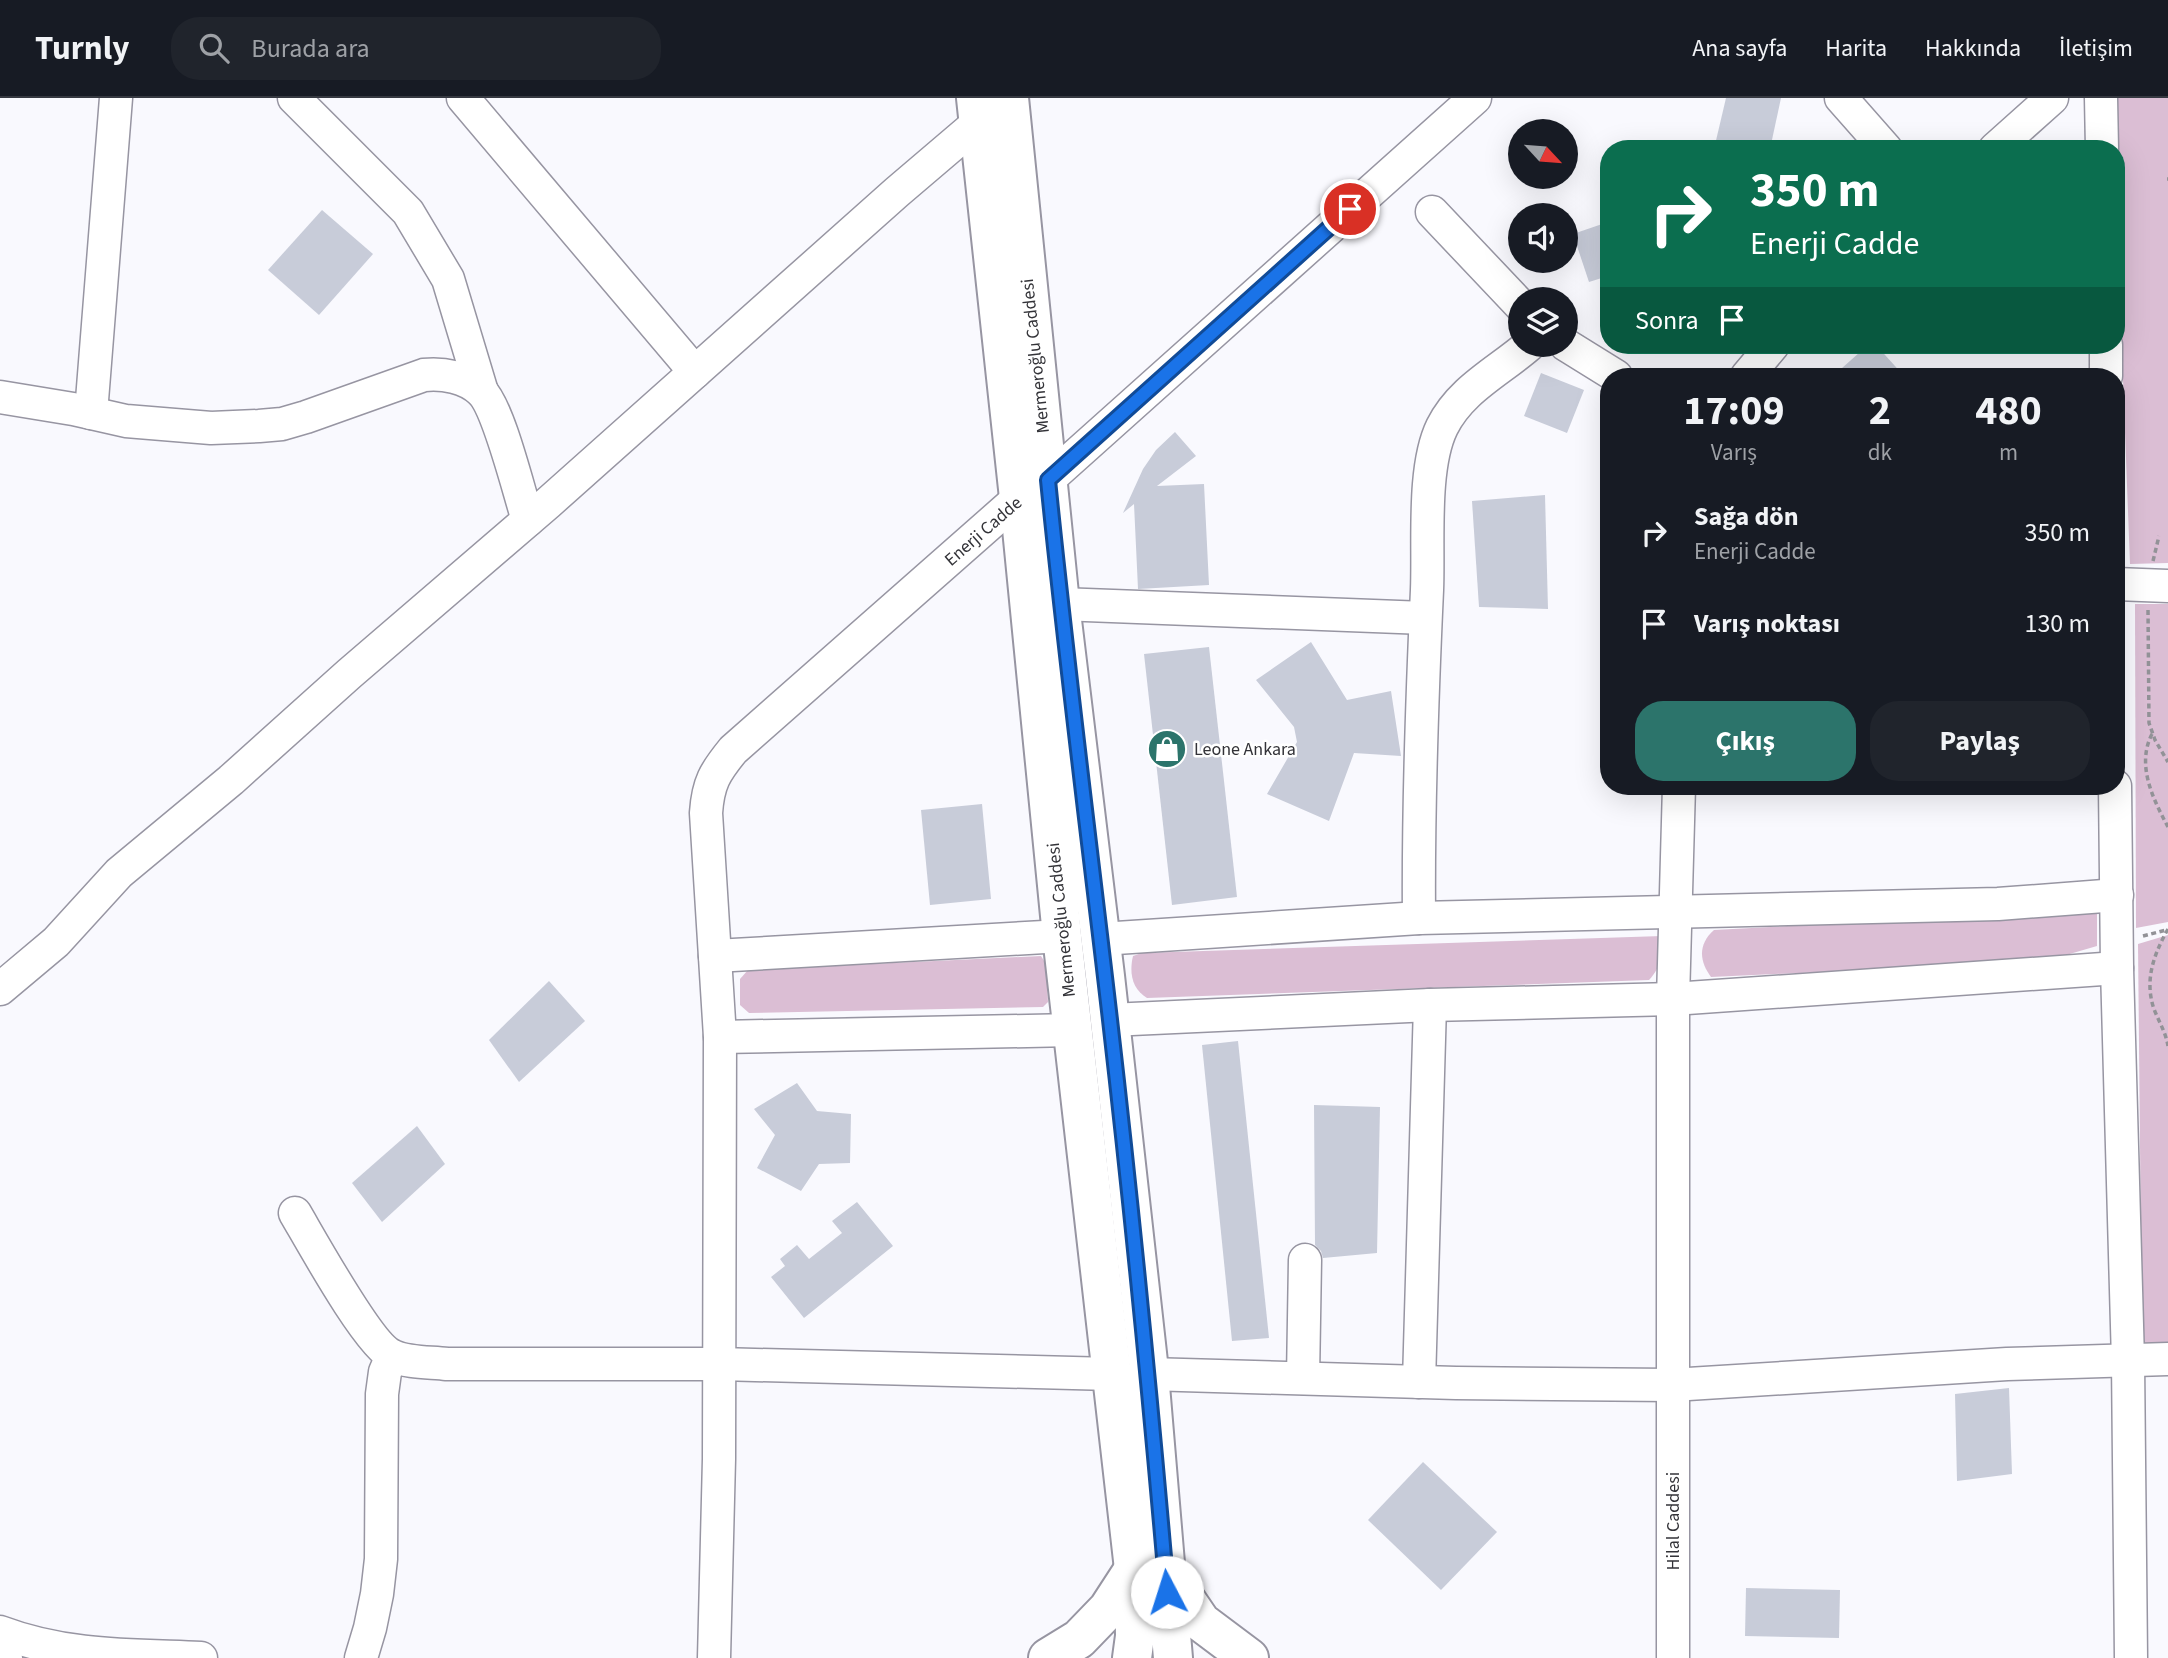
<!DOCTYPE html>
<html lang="tr">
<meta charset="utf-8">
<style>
:root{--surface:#171b24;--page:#20242c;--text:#f1f3f6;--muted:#9ea1a6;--line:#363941;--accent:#2c746b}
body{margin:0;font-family:"Source Sans 3",sans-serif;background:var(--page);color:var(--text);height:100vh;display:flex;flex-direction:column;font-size:26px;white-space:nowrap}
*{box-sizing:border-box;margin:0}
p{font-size:23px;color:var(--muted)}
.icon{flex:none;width:38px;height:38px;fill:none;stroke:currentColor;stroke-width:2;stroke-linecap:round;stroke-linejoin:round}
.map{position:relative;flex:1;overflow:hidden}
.details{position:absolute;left:1600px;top:270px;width:525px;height:427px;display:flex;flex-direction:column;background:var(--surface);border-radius:28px;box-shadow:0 7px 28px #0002}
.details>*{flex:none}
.top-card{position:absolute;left:1600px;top:42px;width:525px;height:214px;border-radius:28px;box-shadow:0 7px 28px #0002;background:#0b6e4f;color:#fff;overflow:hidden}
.needle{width:46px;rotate:116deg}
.buttons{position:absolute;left:1508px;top:21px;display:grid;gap:14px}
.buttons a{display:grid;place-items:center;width:70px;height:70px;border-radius:50%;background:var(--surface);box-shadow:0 7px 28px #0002;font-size:35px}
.pin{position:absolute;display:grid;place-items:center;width:60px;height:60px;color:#fff;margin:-30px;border:4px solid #fff;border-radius:50%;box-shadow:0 2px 7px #0007}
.me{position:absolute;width:77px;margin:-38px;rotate:355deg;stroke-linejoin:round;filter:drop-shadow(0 0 5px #0008)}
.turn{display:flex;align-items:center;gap:24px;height:147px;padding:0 35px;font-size:32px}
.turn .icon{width:91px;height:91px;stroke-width:2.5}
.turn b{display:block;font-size:49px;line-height:60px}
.then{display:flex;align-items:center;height:66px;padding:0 35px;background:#0003;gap:14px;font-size:26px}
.eta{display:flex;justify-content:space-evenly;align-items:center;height:119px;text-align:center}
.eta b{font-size:42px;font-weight:700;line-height:49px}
.cta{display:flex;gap:14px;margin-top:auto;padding:14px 35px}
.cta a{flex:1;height:80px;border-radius:28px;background:var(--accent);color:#fff;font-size:28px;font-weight:700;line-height:80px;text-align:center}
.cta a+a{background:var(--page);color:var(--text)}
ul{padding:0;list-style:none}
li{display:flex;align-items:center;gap:21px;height:91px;padding:0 35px}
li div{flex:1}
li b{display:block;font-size:26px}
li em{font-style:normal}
header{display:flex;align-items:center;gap:42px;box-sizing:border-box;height:98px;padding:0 35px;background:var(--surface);border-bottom:2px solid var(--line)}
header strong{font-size:33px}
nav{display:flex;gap:38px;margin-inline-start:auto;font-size:24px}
.search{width:490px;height:63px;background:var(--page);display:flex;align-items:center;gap:18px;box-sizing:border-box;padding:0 24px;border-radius:28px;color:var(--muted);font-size:26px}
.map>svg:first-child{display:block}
</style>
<header>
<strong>Turnly</strong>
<div class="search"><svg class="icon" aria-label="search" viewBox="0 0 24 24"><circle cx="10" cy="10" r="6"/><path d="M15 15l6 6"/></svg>Burada ara</div>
<nav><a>Ana sayfa</a><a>Harita</a><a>Hakkında</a><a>İletişim</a></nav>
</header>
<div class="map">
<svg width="2168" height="1560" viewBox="0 0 2168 1560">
<rect width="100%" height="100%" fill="#f9f9fe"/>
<g fill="#dbbed4">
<polygon points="2112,0 2168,0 2168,465 2130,466 2116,96 2116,51"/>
<polygon points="2135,506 2168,506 2168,824 2136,830"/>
<path d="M2097 811V848L2042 864 1711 879C1699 863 1698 846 1714 832Z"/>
<polygon points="2168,837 2168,1246 2142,1247 2138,846"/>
<path d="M1662 838C1662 856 1662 868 1649 882L1147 900C1132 891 1129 875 1133 858L1142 855Z"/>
<polygon points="1041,858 1046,866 1048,904 1043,909 749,915 740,907 740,881 748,872"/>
</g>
<g fill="#c8ccd9">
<polygon points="1726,0 1781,0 1770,51 1714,51"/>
<polygon points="322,112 373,156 319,217 268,172"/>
<polygon points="1608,124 1608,178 1589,184 1573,136"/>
<polygon points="1868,247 1876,247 1904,278 1833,278"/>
<polygon points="1541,275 1584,292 1567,335 1524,318"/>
<polygon points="1175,334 1196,358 1157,388 1204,386 1209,487 1138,491 1134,406 1123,415 1143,371 1156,352"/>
<polygon points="1545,397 1548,511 1479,509 1472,403"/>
<polygon points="1311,544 1347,602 1391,593 1401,658 1354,655 1329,723 1267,696 1297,644 1294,629 1256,582"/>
<polygon points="1209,549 1237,799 1172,807 1144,556"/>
<polygon points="982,706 991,801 930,807 921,712"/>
<polygon points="549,883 585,923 519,984 489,942"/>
<polygon points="1238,943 1269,1240 1232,1243 1202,947"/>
<polygon points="797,985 817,1013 851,1016 850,1065 819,1066 801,1093 757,1070 775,1037 754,1011"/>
<polygon points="1314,1007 1380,1009 1377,1155 1323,1160 1321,1153 1315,1147"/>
<polygon points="417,1028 445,1066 382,1124 352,1085"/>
<polygon points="857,1104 893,1148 804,1220 771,1179 785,1168 780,1161 797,1147 809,1161 842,1135 832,1123"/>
<polygon points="2009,1290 2012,1376 1957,1383 1955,1296"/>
<polygon points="1423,1364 1497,1434 1441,1492 1368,1422"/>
<polygon points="1746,1490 1840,1492 1839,1540 1745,1538"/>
</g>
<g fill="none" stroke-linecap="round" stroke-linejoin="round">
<g stroke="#9795a2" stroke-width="35">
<g id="minor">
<polyline points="294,0 408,114 448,181 482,294"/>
<polyline points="463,0 695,274"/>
<polyline points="1841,0 1886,51"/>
<polyline points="2101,0 2102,51"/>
<polyline points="1995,51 2052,0"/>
<polyline points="1432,114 1521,208"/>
<polyline points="1566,247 1616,278"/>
<polyline points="2106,247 2106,278"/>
<polyline points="1747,278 1773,247"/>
<path d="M0 299 73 311 126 323 211 330 259 328 282 326 306 319 424 277C443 275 466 279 481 293 499 310 519 395 528 422"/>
<polyline points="91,315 116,0"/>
<polyline points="2116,486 2168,488"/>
<polyline points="1060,506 1425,520"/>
<polyline points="2115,688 2117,870 2128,1263 2131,1560"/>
<path d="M1419 820C1418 711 1422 601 1427 492 1429 446 1422 370 1442 329 1461 291 1498 274 1529 247"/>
<polyline points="1101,841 1419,820 1998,806 2117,797"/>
<polyline points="715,858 1062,838"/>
<polyline points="0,891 56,844 119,775 231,682 349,576 548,405 897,94 978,25"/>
<polyline points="1110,922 1430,907 1673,901 2117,870"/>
<polyline points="720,939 1073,932"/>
<path d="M295 1115C311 1142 369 1248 393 1258 408 1265 430 1264 447 1266H719L1111 1276"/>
<polyline points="1148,1276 1456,1285 1672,1287 2007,1266 2168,1261"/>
<polyline points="1303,1280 1305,1162"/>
<polyline points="1419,1284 1430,907"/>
<path d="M0 1534C66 1559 131 1557 201 1560"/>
<polyline points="0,1558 6,1560"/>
<polyline points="361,1560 370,1530 377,1496 381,1461 382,1296 385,1274 392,1258"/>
<path d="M714 1560 719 1361 720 939 706 715C708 685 715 674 733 652L1019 400 1048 382 1475 0"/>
<polyline points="1673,1560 1673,901 1679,688"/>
</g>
</g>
<g stroke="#9795a2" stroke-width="42">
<g id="major">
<polyline points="976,0 1019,400 1062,838 1134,1471 1135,1538 1132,1560"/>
<polyline points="1009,0 1060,506 1105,878 1148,1264 1173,1560"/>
<polyline points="1167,1474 1201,1524 1249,1560"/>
<polyline points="1048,1560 1079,1541 1108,1511 1134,1471"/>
</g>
</g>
<g stroke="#929297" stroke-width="3.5" stroke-dasharray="5 3.5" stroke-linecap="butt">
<polyline points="2167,81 2168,81"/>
<polyline points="2153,463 2159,438"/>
<polyline points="2148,512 2149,625 2155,642 2168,664"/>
<path d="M2152 636C2136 667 2153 701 2168 729"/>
<path d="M2168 831C2154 856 2144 882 2154 911 2159 924 2166 935 2168 948"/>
<polyline points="2143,838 2166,832"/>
</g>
<use href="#minor" stroke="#fff" stroke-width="32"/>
<use href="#major" stroke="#fff" stroke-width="38"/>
</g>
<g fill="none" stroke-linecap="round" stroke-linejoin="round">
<g stroke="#114b97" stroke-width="18">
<path id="route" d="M1167 1494C1149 1283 1128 1072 1103 862 1084 702 1064 542 1048 382L1350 111"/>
</g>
<use href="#route" stroke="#1a73e8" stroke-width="12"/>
</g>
<defs>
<g id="shop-disc" transform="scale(2.0125)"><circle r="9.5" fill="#2c746b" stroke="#fff"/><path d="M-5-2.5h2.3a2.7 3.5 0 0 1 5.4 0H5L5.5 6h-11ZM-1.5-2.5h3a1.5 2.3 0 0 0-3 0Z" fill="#fff"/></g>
</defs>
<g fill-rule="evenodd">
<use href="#shop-disc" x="1167" y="651"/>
</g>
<g text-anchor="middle" stroke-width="5" stroke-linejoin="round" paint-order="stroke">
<g font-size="18" fill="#333338" stroke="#fff">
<text transform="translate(1035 258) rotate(-96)" y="6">Mermeroğlu Caddesi</text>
<text transform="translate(983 433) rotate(-41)" y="6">Enerji Cadde</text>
<text transform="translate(1061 822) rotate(-96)" y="6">Mermeroğlu Caddesi</text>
<text transform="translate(1673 1423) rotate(-90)" y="6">Hilal Caddesi</text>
</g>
<g font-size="18" fill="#333338" stroke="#fff" text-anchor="start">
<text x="1194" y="657">Leone Ankara</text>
</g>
</g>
</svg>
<div class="buttons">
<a><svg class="needle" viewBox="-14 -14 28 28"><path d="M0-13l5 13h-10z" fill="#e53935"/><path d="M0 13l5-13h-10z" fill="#9ea1a6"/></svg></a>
<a><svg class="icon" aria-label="sound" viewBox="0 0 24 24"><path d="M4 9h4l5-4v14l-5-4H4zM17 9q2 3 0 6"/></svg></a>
<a><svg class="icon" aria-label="layers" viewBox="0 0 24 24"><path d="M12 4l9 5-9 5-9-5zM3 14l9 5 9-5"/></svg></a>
</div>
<div class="pin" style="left:1350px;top:111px;background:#d93025"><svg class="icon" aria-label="arrive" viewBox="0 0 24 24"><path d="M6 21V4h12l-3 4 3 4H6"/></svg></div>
<svg class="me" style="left:1167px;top:1494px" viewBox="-20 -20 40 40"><circle r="19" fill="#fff"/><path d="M0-13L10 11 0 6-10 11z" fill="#1a73e8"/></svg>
<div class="top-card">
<div class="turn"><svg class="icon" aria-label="right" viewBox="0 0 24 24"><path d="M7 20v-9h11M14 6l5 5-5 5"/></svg><div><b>350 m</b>Enerji Cadde</div></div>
<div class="then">Sonra<svg class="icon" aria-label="arrive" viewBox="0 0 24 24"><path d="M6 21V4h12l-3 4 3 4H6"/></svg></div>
</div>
<section class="details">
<div class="eta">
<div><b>17:09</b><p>Varış</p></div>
<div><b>2</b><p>dk</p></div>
<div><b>480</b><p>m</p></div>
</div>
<ul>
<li><svg class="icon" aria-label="right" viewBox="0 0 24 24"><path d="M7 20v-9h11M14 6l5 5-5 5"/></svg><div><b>Sağa dön</b><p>Enerji Cadde</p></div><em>350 m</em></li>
<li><svg class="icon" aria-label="arrive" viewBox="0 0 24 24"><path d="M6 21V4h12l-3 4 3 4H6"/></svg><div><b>Varış noktası</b></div><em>130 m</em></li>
</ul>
<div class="cta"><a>Çıkış</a><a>Paylaş</a></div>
</section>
</div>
